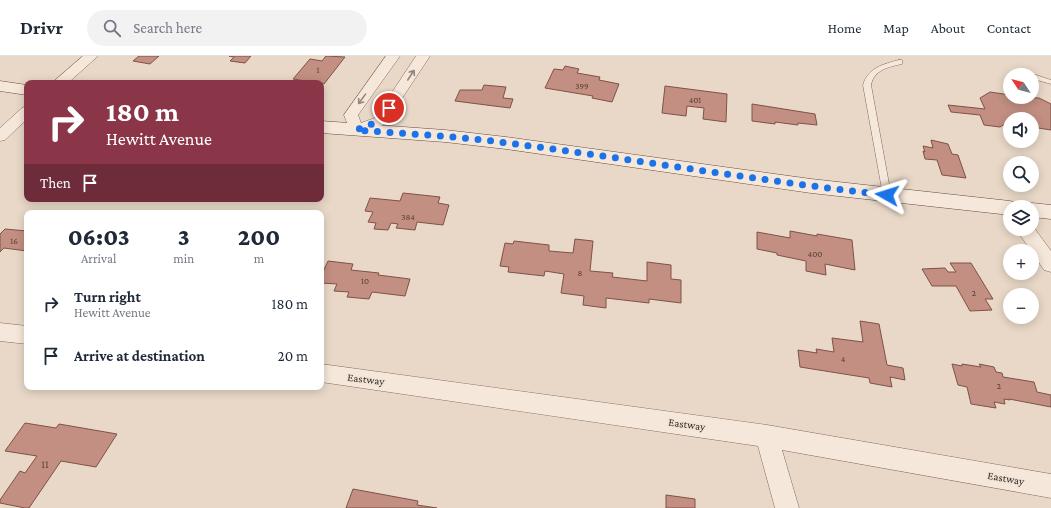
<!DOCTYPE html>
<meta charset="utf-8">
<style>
:root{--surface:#fff;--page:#f2f2f3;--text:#1f2937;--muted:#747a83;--line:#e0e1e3}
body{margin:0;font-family:"Crimson Pro",serif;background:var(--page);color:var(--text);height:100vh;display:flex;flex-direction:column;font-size:15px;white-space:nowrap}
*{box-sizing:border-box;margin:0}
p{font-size:13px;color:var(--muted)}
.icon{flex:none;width:22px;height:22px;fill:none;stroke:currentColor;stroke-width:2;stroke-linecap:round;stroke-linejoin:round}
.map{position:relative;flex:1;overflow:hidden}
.details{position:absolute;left:24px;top:154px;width:300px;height:180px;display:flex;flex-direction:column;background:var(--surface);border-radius:8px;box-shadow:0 2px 10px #0003}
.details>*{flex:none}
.banner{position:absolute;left:24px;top:24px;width:300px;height:122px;border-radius:8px;box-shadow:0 2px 10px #0003;background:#8a3648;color:#fff;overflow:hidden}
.needle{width:26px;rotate:306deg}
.controls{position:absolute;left:1003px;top:12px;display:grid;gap:8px}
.controls a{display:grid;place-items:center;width:36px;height:36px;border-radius:50%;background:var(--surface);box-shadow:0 2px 10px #0003;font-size:20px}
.pin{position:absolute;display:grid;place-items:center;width:34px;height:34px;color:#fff;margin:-17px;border:2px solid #fff;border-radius:50%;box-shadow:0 1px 4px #0007}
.me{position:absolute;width:44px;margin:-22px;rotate:276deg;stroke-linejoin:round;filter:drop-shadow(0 0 3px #0008)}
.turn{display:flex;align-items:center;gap:14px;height:84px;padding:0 16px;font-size:18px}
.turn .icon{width:52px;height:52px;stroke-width:2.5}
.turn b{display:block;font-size:28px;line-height:34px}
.then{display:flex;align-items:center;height:38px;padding:0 16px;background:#0003;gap:8px;font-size:15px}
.eta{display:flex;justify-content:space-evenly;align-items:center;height:68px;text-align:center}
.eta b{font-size:24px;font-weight:800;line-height:28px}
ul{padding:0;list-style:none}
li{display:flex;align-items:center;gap:12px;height:52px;padding:0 16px}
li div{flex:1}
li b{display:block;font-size:15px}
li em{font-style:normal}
header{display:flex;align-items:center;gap:24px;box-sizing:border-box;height:56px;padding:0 20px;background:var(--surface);border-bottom:1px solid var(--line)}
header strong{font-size:19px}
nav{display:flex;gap:22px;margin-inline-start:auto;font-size:14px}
.search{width:280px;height:36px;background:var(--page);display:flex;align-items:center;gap:10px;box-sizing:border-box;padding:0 14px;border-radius:22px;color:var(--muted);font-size:15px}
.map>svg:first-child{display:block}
</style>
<header>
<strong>Drivr</strong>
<div class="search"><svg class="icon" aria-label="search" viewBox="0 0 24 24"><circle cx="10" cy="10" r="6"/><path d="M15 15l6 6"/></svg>Search here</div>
<nav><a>Home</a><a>Map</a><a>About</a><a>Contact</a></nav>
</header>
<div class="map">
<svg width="1051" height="452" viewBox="0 0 1051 452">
<rect width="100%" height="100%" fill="#e9d8c7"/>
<g fill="#c28f82" stroke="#7f5247">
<polygon points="139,0 159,0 150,8 133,5"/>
<polygon points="229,0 251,0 245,7 230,5 234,1"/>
<polygon points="326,0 345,1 324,28 293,23 310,3 322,5"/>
<polygon points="565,10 579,13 577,17 600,21 599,24 619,28 612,46 592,42 593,40 545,32 554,13 563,14"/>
<polygon points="484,29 506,31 503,42 513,43 510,52 455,45 460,34 482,34"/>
<polygon points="665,30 727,38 726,66 703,63 704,52 687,50 686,60 662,57"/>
<polygon points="990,36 1010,39 1010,41 1039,42 1051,48 1051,74 1032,71 1032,63 1010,63 1010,69 1005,68 1000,71 984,69 980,59 951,56 948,49 985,53 980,42"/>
<polygon points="752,48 815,58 817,69 798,67 798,69 775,66 775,68 752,65"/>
<polygon points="931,84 948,88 952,98 958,99 966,122 942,119 937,104 925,103 923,95 925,96 923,90 933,92"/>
<polygon points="403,137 440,141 438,147 449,149 443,169 417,166 415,174 396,172 398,168 391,167 388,174 374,173 376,167 368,166 373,156 365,155 370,142 400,145"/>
<polygon points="5,173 27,175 27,195 4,192 0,196 0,178"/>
<polygon points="790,175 817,180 817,178 852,184 855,214 825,208 826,219 806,215 806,205 777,199 777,197 757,193 757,176 790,182"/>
<polygon points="575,183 593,185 590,215 613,217 612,221 647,225 647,206 671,209 671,223 681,224 681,247 649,243 649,247 606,242 606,252 583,249 584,240 561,237 564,218 545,215 544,220 508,216 509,211 500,210 505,187 513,188 514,185 549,189 549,195 573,197"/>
<polygon points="328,205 353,208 351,214 379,217 378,219 410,223 405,240 372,236 369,243 347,241 349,236 334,235 337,228 321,227 321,220"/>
<polygon points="950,207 971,207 993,243 985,243 992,254 970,255 956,230 932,230 922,213 945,212 948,216 956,216"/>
<polygon points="860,265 879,268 887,309 903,312 905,324 890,321 892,331 870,327 869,322 800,311 798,294 817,297 816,293 834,296 832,282 863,286"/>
<polygon points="952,308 962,310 962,308 981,311 979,308 994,311 996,316 1002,317 1003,321 1034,326 1037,336 1051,339 1051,351 1009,343 1010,344 1004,343 1005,348 994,346 996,352 971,348 967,331 958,329"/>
<polygon points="25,367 56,372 59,368 117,378 96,411 61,405 29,452 25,452 0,447 0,444 20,415 25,417 37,400 5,395"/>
<polygon points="353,433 418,445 417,449 437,452 346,452"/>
<polygon points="666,439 695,443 695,452 666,452"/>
</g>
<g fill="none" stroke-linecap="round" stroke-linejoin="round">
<g stroke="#826a5f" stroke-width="1">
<g id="service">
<path d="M899 4H902V8C888 11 874 14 871 29L891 139 887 142 883 139 863 29C868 12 883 8 899 4Z"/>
<polygon points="1033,19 1036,19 1051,24 1051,28 1033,23"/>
</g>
</g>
<g stroke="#826a5f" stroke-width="1">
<g id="minor">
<polygon points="83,0 98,0 68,27 52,27"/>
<polygon points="386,0 400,0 358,59 361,67 375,62 416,0 430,0 385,68 356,79 351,77 344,59"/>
<polygon points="27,50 27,63 5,84 0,85 0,72 22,52"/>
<polygon points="1032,169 1051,195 1051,216 1044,214 1016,173 1032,173"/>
<polygon points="0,267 27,270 27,288 0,285"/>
<polygon points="321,308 767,369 1051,418 1051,442 782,394 799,452 775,452 758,390 321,326"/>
</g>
</g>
<g stroke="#644c42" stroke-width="1">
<g id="secondary">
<polygon points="0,25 27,29 27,39 0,35"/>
<polygon points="321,65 445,74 506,81 811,123 1010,145 1017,147 1019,151 1010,151 1010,159 811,137 506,93 445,86 321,77"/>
<polygon points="1032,147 1051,149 1051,163 1032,161 1032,151 1024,151 1025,149"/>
</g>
</g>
<use href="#service" fill="#f5e7d9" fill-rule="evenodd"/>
<use href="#minor" fill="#f5e7d9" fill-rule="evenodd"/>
<use href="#secondary" fill="#f5e7d9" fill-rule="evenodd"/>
</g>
<defs><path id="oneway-shaft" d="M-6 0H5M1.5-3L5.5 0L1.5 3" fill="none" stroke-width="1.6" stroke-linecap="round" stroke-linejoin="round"/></defs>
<g stroke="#94867c">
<use href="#oneway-shaft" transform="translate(411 19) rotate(-57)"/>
<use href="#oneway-shaft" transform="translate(362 43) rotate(126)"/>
</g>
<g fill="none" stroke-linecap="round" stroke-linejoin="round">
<path stroke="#1a73e8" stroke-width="7" stroke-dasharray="0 12.6" d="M389 52 380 65 356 74C406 78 457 80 507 87 633 103 760 125 887 139"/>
</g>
<g text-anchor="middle" stroke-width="3" stroke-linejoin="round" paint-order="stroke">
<g font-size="9" fill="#584038">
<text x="318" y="17">1</text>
<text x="582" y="33">399</text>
<text x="695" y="47">401</text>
<text x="408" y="164">384</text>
<text x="14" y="188">16</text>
<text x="815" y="201">400</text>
<text x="580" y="220">8</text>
<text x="365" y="228">10</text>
<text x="974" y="240">2</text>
<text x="843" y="306">4</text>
<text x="999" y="333">2</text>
</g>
<g font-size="11" fill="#342620" stroke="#f1e4d6">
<text transform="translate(366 323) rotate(7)" y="4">Eastway</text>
<text transform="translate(687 368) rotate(8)" y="4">Eastway</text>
<text transform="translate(1006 422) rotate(10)" y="4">Eastway</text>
</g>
<g font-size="11" fill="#584038">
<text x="45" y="412">11</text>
</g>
</g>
</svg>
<div class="controls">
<a><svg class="needle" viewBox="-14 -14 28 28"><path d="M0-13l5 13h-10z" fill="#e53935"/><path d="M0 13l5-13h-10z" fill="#747a83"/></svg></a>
<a><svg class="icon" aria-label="sound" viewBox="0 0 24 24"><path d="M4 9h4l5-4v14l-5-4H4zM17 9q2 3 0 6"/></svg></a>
<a><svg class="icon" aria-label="search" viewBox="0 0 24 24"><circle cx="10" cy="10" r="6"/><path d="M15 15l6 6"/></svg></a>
<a><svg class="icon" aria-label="layers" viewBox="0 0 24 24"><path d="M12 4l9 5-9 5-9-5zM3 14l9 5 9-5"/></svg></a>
<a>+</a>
<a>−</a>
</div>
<div class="pin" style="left:389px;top:52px;background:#d93025"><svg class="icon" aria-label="arrive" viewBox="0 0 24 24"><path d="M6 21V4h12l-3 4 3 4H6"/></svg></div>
<svg class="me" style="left:887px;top:139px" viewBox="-20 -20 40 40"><path d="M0-17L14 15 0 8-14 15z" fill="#1a73e8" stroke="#fff" stroke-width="4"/></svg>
<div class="banner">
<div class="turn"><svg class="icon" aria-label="right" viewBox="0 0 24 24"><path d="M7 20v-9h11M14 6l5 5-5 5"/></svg><div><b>180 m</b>Hewitt Avenue</div></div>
<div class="then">Then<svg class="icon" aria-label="arrive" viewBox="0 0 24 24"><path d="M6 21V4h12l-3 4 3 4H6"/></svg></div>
</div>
<section class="details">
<div class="eta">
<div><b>06:03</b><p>Arrival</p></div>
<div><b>3</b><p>min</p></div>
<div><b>200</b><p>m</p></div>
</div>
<ul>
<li><svg class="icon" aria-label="right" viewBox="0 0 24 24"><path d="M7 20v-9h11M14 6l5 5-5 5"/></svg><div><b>Turn right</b><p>Hewitt Avenue</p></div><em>180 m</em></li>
<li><svg class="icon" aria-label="arrive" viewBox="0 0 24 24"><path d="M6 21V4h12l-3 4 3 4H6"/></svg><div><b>Arrive at destination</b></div><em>20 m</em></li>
</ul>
</section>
</div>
